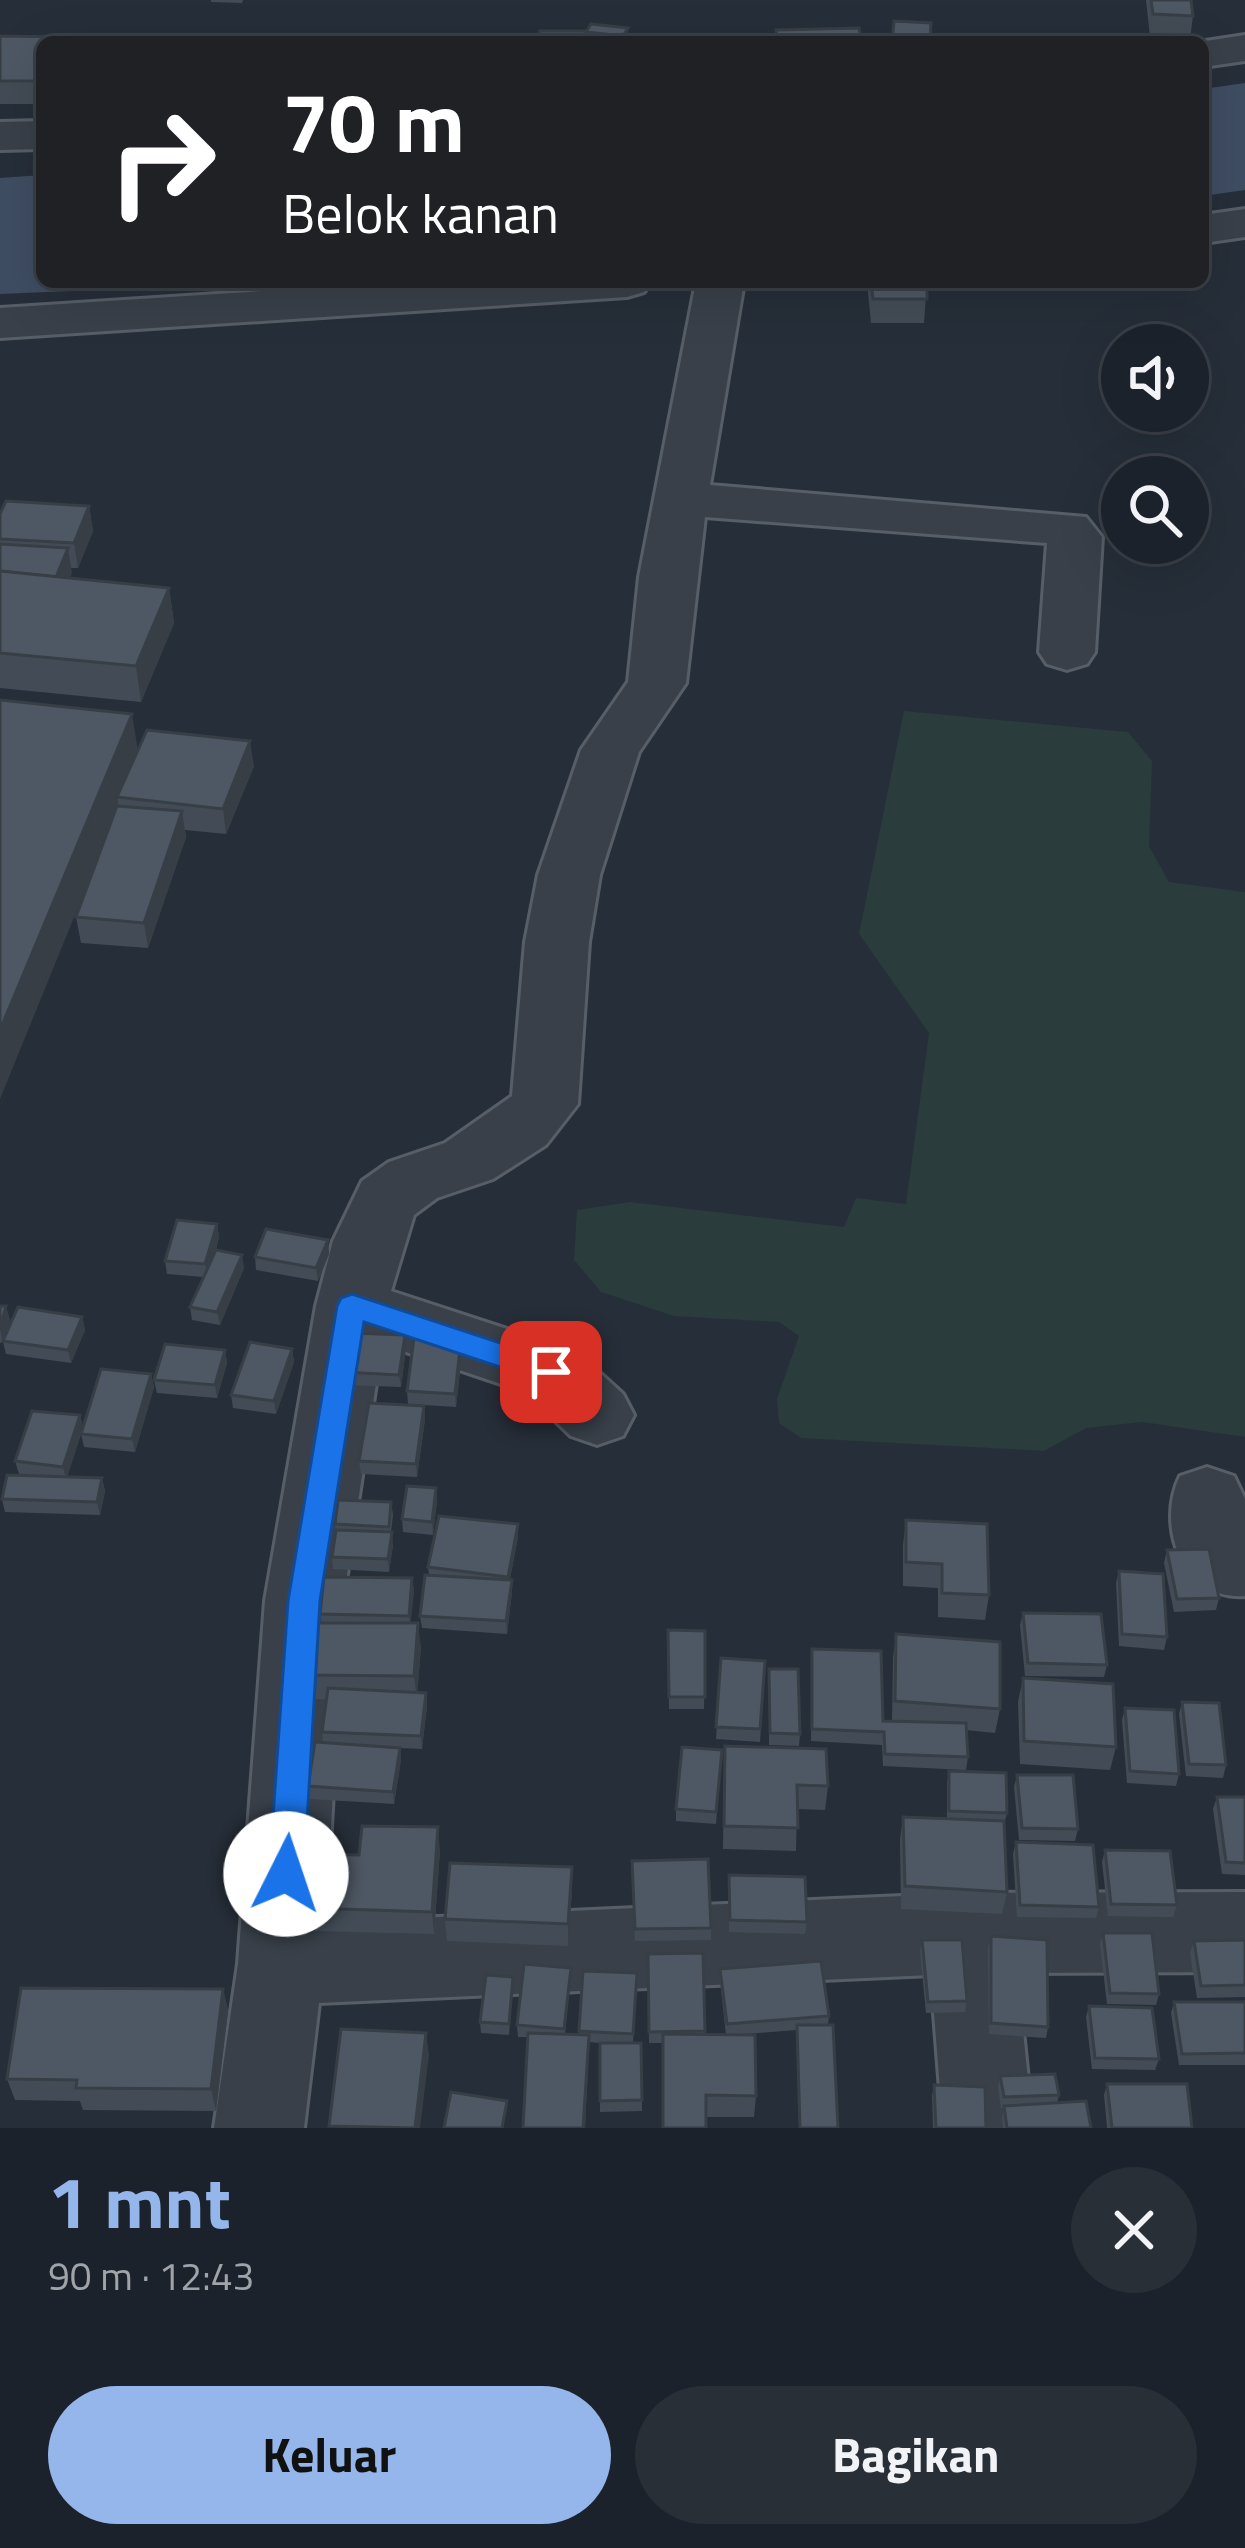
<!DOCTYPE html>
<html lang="id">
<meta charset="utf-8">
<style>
:root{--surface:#1c222b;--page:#292f37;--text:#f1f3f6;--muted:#a0a4a9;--line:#3a3f47;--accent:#94b6ea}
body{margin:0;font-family:"Titillium Web",sans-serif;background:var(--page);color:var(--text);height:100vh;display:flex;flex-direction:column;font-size:45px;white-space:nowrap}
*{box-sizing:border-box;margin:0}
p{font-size:39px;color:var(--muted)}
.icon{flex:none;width:66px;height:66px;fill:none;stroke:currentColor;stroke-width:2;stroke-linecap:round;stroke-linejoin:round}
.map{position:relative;height:2128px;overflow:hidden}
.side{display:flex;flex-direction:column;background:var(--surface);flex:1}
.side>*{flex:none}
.guide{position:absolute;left:36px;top:36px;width:1173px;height:252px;border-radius:18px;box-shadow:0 12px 48px #0002,0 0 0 3px var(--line);background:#202124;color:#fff;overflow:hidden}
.buttons{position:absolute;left:1101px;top:324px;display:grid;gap:24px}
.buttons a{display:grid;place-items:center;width:108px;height:108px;border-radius:50%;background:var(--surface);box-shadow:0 12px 48px #0002,0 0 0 3px var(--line);font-size:60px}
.pin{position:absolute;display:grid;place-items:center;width:102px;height:102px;color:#fff;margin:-51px;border-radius:24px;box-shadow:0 6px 18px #0006}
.me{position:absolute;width:132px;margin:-66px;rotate:4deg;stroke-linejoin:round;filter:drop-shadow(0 0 9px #0008)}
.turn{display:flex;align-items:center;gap:42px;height:252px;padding:0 48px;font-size:54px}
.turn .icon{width:156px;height:156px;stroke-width:2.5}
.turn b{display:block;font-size:84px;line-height:102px}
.round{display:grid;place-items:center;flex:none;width:126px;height:126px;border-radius:63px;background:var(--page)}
.head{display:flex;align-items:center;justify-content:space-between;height:204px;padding:0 48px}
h1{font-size:72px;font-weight:700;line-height:90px;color:var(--accent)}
.button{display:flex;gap:24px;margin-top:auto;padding:24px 48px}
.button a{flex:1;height:138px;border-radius:72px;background:var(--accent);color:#111;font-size:48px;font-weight:700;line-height:138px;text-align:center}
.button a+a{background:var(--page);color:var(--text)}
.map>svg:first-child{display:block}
</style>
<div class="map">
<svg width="1245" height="2128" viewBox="0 0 1245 2128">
<rect width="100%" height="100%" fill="#262e39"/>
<polygon fill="#2a3c3c" points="904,711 1128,732 1152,761 1149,846 1169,882 1245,892 1245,1437 1142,1422 1086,1428 1044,1451 801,1438 779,1423 777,1399 799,1336 779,1322 674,1316 601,1292 574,1260 577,1210 630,1202 844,1227 856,1198 906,1204 929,1033 859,934"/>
<g fill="#3f4d62">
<polygon points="1245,83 1245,190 1203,196 1203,89"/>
<polygon points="42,175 42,282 283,282 0,294 0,178"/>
</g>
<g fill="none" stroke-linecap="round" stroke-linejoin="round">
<g stroke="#575e67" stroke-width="6">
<g id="minor">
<polygon points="1245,35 1245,61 1203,67 1203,42 1199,42"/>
<polygon points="42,121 42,149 0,150 0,122"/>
<polygon points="1245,209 1245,237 1203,243 1203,215"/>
<polygon points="403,282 651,282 644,292 627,297 0,338 0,308"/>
<polygon points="696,282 744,282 710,485 1086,517 1102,537 1095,652 1087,664 1067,670 1047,664 1039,652 1047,543 705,517 686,683 639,752 600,875 589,942 578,1104 546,1145 493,1179 437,1198 414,1215 391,1291 577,1352 623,1394 634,1415 623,1436 597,1445 571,1436 525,1392 382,1344 343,1601 326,1922 970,1893 1245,1892 1245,1972 1017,1973 1033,2128 943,2128 931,1975 319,2003 304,2128 214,2128 238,1964 265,1601 316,1306 333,1241 362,1181 389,1162 445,1143 512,1096 525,942 538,875 581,750 628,682 639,577"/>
<path d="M1207 1467 1234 1476 1245 1499V1596C1181 1601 1156 1524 1180 1476Z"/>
</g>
</g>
<use href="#minor" fill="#394049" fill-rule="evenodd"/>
</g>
<g fill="#434c56">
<polygon points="211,0 243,0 242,3 211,2"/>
<polygon points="1146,0 1191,0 1193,16 1190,39 1150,37"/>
<polygon points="628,28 626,42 586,42 586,32"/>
<polygon points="0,36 42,42 42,104 0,104"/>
<polygon points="867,282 927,282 924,323 871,323"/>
<polygon points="89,506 93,531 78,568 71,568 70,578 169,588 174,623 141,702 0,688 0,514"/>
<polygon points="0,700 138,750 254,766 226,834 185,830 186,837 148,948 81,943 76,917 93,870"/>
<polygon points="217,1224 219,1237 216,1250 244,1268 220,1325 192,1320 190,1307 203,1277 167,1274 165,1261"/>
<polygon points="328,1240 329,1254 318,1281 256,1270 255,1257"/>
<polygon points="0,1306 10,1319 5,1337 82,1317 85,1330 71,1363 6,1354 3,1342 0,1343"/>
<polygon points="461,1340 462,1353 456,1407 408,1404 407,1391"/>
<polygon points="406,1348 401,1387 346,1385 344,1372"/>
<polygon points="292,1349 294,1362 276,1414 233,1408 231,1395"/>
<polygon points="225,1350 227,1363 217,1398 157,1393 154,1380"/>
<polygon points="151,1374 154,1387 135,1452 84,1447 81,1434 83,1428 67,1477 102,1478 105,1491 100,1515 5,1512 2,1499 36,1476 19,1474 15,1461 80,1415 83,1428"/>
<polygon points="424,1406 425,1419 417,1477 361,1474 359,1461"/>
<polygon points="436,1488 437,1501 433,1535 403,1532 402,1519"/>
<polygon points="391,1502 393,1515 391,1532 393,1545 389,1572 333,1569 332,1557 336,1532 335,1524"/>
<polygon points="906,1520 989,1595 985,1620 938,1617 938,1588 903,1586 903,1545"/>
<polygon points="518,1524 518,1537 510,1579 512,1592 507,1634 422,1628 420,1616 429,1575 428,1567"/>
<polygon points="1167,1550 1219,1598 1216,1610 1174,1612 1164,1563"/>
<polygon points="1119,1571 1167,1637 1164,1650 1119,1646 1116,1583"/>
<polygon points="412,1578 414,1591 410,1623 421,1647 417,1693 426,1693 427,1706 422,1749 400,1748 401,1760 394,1804 310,1799 308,1786 323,1743 322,1732 327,1699 312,1699 308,1675 322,1623 320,1614"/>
<polygon points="1023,1613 1107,1665 1104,1677 1025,1676 1020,1625"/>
<polygon points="668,1630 705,1631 704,1709 669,1709"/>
<polygon points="896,1634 1000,1709 995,1733 966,1730 968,1757 966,1770 883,1766 882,1745 811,1741 812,1649 883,1721 892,1721 893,1658"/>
<polygon points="721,1658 765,1661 760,1742 716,1739"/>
<polygon points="769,1669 800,1734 799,1746 769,1745"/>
<polygon points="1023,1678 1116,1747 1110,1770 1020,1764 1018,1702"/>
<polygon points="1182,1702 1226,1765 1223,1778 1186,1776 1179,1714"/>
<polygon points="1125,1708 1179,1774 1176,1786 1127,1783 1122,1720"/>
<polygon points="722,1750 716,1824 676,1821 676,1809"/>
<polygon points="724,1770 828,1786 825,1810 797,1809 796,1851 723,1849"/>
<polygon points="949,1771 1007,1813 1004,1825 1007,1892 1002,1914 901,1909 900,1840 903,1817 947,1819 947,1783"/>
<polygon points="1017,1775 1078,1829 1075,1841 1019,1840 1014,1787"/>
<polygon points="1217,1797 1245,1797 1245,1875 1222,1874 1213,1809"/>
<polygon points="1016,1842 1099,1907 1096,1918 1017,1917 1013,1854"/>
<polygon points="440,1850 434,1934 315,1931 311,1908 359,1855"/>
<polygon points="1105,1850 1177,1905 1173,1917 1108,1916 1102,1862"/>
<polygon points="632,1861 711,1928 711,1940 635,1941"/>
<polygon points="572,1867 572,1890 568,1946 447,1941 445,1919"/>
<polygon points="729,1887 807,1922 805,1934 729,1932"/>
<polygon points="1103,1933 1159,1994 1156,2005 1107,2004 1100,1944"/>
<polygon points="991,1936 1048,2027 1046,2038 989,2034 988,1948"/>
<polygon points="922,1940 967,2001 965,2012 926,2013 920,1951"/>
<polygon points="1245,1940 1245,1997 1197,1998 1190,1953 1194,1941"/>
<polygon points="703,1953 705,2035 726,2035 720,1981 720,1969 829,2016 828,2025 838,2128 799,2128 796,2030 735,2035 756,2096 754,2117 706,2117 663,2043 649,2043 648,1954"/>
<polygon points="571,1968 565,2034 579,2035 583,1971 637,1973 633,2043 641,2043 642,2111 600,2112 600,2043 589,2042 585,2128 523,2128 528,2037 518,2037 517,2025"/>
<polygon points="513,1977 509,2035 481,2033 480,2022"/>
<polygon points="223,1989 228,2011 216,2111 83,2110 80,2101 15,2100 7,2079"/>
<polygon points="1174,2002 1245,2002 1245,2065 1179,2065 1171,2013"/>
<polygon points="1089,2006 1159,2059 1155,2070 1092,2069 1086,2017"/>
<polygon points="1000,2076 1059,2095 1057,2103 1091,2128 1003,2128 1002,2117 1004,2108 1001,2108 998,2087"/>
<polygon points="1107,2084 1192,2128 1107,2128 1104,2095"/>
<polygon points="934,2085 986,2128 933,2128 932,2096"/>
</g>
<g fill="#373e46">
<polygon points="89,506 93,531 78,568 74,543"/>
<polygon points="68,548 72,573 59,605 54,580"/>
<polygon points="169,588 174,623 141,702 136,666"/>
<polygon points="132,714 139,758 117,797 119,807 0,1099 0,1030"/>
<polygon points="250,741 254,766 226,834 223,809"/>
<polygon points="182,811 186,837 148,948 144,923"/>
<polygon points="217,1224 219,1237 208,1277 205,1264"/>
<polygon points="328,1240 329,1254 318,1281 316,1268"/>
<polygon points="242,1255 244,1268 220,1325 217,1312"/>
<polygon points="6,1306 10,1319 3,1344 0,1329"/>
<polygon points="82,1317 85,1330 71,1363 68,1350"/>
<polygon points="405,1335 406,1348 401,1387 399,1375"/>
<polygon points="461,1340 462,1353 456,1407 455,1394"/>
<polygon points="292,1349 294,1362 276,1414 274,1401"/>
<polygon points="225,1350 227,1363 217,1398 215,1385"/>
<polygon points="151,1374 154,1387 135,1452 132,1439"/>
<polygon points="424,1406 425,1419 417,1477 416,1464"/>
<polygon points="80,1415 83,1428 66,1480 63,1467"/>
<polygon points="102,1478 105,1491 100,1515 97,1502"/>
<polygon points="436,1488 437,1501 433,1535 432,1522"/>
<polygon points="518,1524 518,1537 508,1589 508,1577"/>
<polygon points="392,1532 393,1545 389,1572 388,1559"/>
<polygon points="412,1578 414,1591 410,1629 409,1616"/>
<polygon points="512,1580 512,1592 507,1634 506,1621"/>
<polygon points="418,1623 421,1647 417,1700 414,1676"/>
<polygon points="426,1693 427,1706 422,1749 421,1736"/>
<polygon points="400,1748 401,1760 394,1804 393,1792"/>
<polygon points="438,1827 440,1850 434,1934 432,1912"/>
<polygon points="572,1867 572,1890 568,1946 568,1924"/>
<polygon points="223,1989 228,2011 216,2111 211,2089"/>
<polygon points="426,2033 429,2055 420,2128 415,2128"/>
<polygon points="589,2035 585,2128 583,2128"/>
</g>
<g fill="#4e5864" stroke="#373e46" stroke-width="3">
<polygon points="1151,0 1191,0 1193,16 1153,14"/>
<polygon points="894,21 931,23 930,42 892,42"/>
<polygon points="591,24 628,28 623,36 586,32"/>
<polygon points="859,28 862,42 778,42 776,30"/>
<polygon points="540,31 585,31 584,42 539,42"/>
<polygon points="0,36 70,37 69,42 42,42 42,81 0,81"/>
<polygon points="871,282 927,282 927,299 873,299"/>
<polygon points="6,501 89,506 74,543 0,539 0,514"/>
<polygon points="0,544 68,548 56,577 0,571"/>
<polygon points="0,571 169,588 136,666 0,653"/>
<polygon points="0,700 132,714 0,1030"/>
<polygon points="147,730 250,741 223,809 117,797"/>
<polygon points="117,806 182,811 144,923 76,917"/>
<polygon points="177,1220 217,1224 205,1264 165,1261"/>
<polygon points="266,1229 328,1240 316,1268 255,1257"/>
<polygon points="216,1250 242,1255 217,1312 190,1307"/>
<polygon points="0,1306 6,1306 0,1329"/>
<polygon points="18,1307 82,1317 68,1350 3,1341"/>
<polygon points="350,1333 405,1335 399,1375 344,1372"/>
<polygon points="414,1338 461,1340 455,1394 407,1391"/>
<polygon points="250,1342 292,1349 274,1401 231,1395"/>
<polygon points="165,1344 225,1350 215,1385 154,1380"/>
<polygon points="101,1369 151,1374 132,1439 81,1434"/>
<polygon points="369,1403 424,1406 416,1464 359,1461"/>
<polygon points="32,1411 80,1415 63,1467 15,1461"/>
<polygon points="7,1475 102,1478 97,1502 2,1499"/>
<polygon points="407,1486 436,1488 432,1522 402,1519"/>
<polygon points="338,1500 391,1502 389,1527 335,1524"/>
<polygon points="439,1516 518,1524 508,1577 428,1567"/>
<polygon points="906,1520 987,1524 989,1595 942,1593 942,1564 906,1562"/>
<polygon points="336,1530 392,1532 388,1559 332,1557"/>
<polygon points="1209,1549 1219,1598 1177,1599 1167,1550"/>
<polygon points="1119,1571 1163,1574 1167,1637 1122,1634"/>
<polygon points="425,1575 512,1580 506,1621 420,1616"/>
<polygon points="324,1577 412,1578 409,1616 320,1614"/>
<polygon points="1023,1613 1101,1614 1107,1665 1028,1663"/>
<polygon points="313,1623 418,1623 414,1676 308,1675"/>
<polygon points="668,1630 705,1631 705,1697 669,1697"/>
<polygon points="896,1634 1000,1642 1000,1709 895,1701"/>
<polygon points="812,1649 881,1651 883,1721 966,1723 968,1757 885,1754 884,1732 812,1729"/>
<polygon points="721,1658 765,1661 760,1729 716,1727"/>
<polygon points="769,1669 798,1669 800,1734 770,1733"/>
<polygon points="1023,1678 1113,1684 1116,1747 1024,1741"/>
<polygon points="328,1688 426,1693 421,1736 322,1732"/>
<polygon points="1182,1702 1219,1703 1226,1765 1189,1764"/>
<polygon points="1125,1708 1174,1710 1179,1774 1130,1771"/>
<polygon points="315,1742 400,1748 393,1792 308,1786"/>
<polygon points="725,1746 826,1749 828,1786 797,1785 798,1828 724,1826"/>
<polygon points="682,1747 722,1750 716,1812 676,1809"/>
<polygon points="949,1771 1006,1773 1007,1813 949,1811"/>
<polygon points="1017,1775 1073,1775 1078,1829 1022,1828"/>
<polygon points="1217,1797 1245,1797 1245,1863 1226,1862"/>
<polygon points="903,1817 1004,1821 1007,1892 905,1886"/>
<polygon points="362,1826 438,1827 432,1912 311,1908 316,1854 359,1855"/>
<polygon points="1016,1842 1093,1845 1099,1907 1020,1905"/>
<polygon points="1105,1850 1170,1851 1177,1905 1111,1904"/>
<polygon points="708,1859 711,1928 635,1929 632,1861"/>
<polygon points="450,1863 572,1867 568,1924 445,1919"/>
<polygon points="729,1875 805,1877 807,1922 730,1920"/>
<polygon points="1103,1933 1152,1933 1159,1994 1110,1993"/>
<polygon points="991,1936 1047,1940 1048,2027 991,2023"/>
<polygon points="922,1940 962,1940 967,2001 928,2002"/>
<polygon points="1245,1940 1245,1985 1201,1986 1194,1941"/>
<polygon points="703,1953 705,2031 649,2032 648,1954"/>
<polygon points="821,1961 829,2016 727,2024 720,1969"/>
<polygon points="524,1964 571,1968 564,2029 517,2025"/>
<polygon points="583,1971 637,1973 633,2034 579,2031"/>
<polygon points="486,1975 513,1977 509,2024 480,2022"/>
<polygon points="21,1988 223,1989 211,2089 76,2088 77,2080 7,2079"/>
<polygon points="1174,2002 1245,2002 1245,2053 1182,2054"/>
<polygon points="1089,2006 1152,2008 1159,2059 1095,2058"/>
<polygon points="797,2025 833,2025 838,2128 800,2128"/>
<polygon points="341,2029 426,2033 415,2128 329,2126"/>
<polygon points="528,2033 589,2035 583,2128 523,2128"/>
<polygon points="663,2034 755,2035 756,2096 706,2095 706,2128 663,2128"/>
<polygon points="600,2043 641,2043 642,2100 600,2101"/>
<polygon points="1055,2074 1059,2095 1004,2097 1000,2076"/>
<polygon points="1107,2084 1187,2084 1192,2128 1112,2128"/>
<polygon points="934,2085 985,2087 986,2128 936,2128"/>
<polygon points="451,2092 507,2101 502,2128 444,2128"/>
<polygon points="1086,2101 1091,2128 1007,2128 1004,2106"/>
</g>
<polygon fill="#1a73e8" stroke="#114b97" stroke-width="3" points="352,1294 561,1363 566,1372 561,1380 551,1384 364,1322 320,1601 304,1874 299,1885 286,1889 274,1885 269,1874 288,1601 337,1306 341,1298"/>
</svg>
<div class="buttons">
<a><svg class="icon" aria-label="sound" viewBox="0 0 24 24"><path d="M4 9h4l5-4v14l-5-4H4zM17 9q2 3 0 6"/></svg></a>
<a><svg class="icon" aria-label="search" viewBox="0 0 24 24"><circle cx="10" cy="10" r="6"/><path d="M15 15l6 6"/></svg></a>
</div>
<div class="pin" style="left:551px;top:1372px;background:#d93025"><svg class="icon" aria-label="arrive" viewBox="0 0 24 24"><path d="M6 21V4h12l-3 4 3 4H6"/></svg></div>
<svg class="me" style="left:286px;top:1874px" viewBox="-20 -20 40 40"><circle r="19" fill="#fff"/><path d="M0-13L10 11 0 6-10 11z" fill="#1a73e8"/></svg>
<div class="guide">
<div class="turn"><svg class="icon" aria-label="right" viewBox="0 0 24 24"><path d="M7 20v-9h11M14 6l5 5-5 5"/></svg><div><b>70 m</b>Belok kanan</div></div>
</div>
</div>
<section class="side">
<div class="head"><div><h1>1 mnt</h1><p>90 m · 12:43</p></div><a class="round"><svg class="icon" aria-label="close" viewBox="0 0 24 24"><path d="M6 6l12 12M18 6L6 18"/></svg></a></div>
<div class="button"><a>Keluar</a><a>Bagikan</a></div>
</section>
